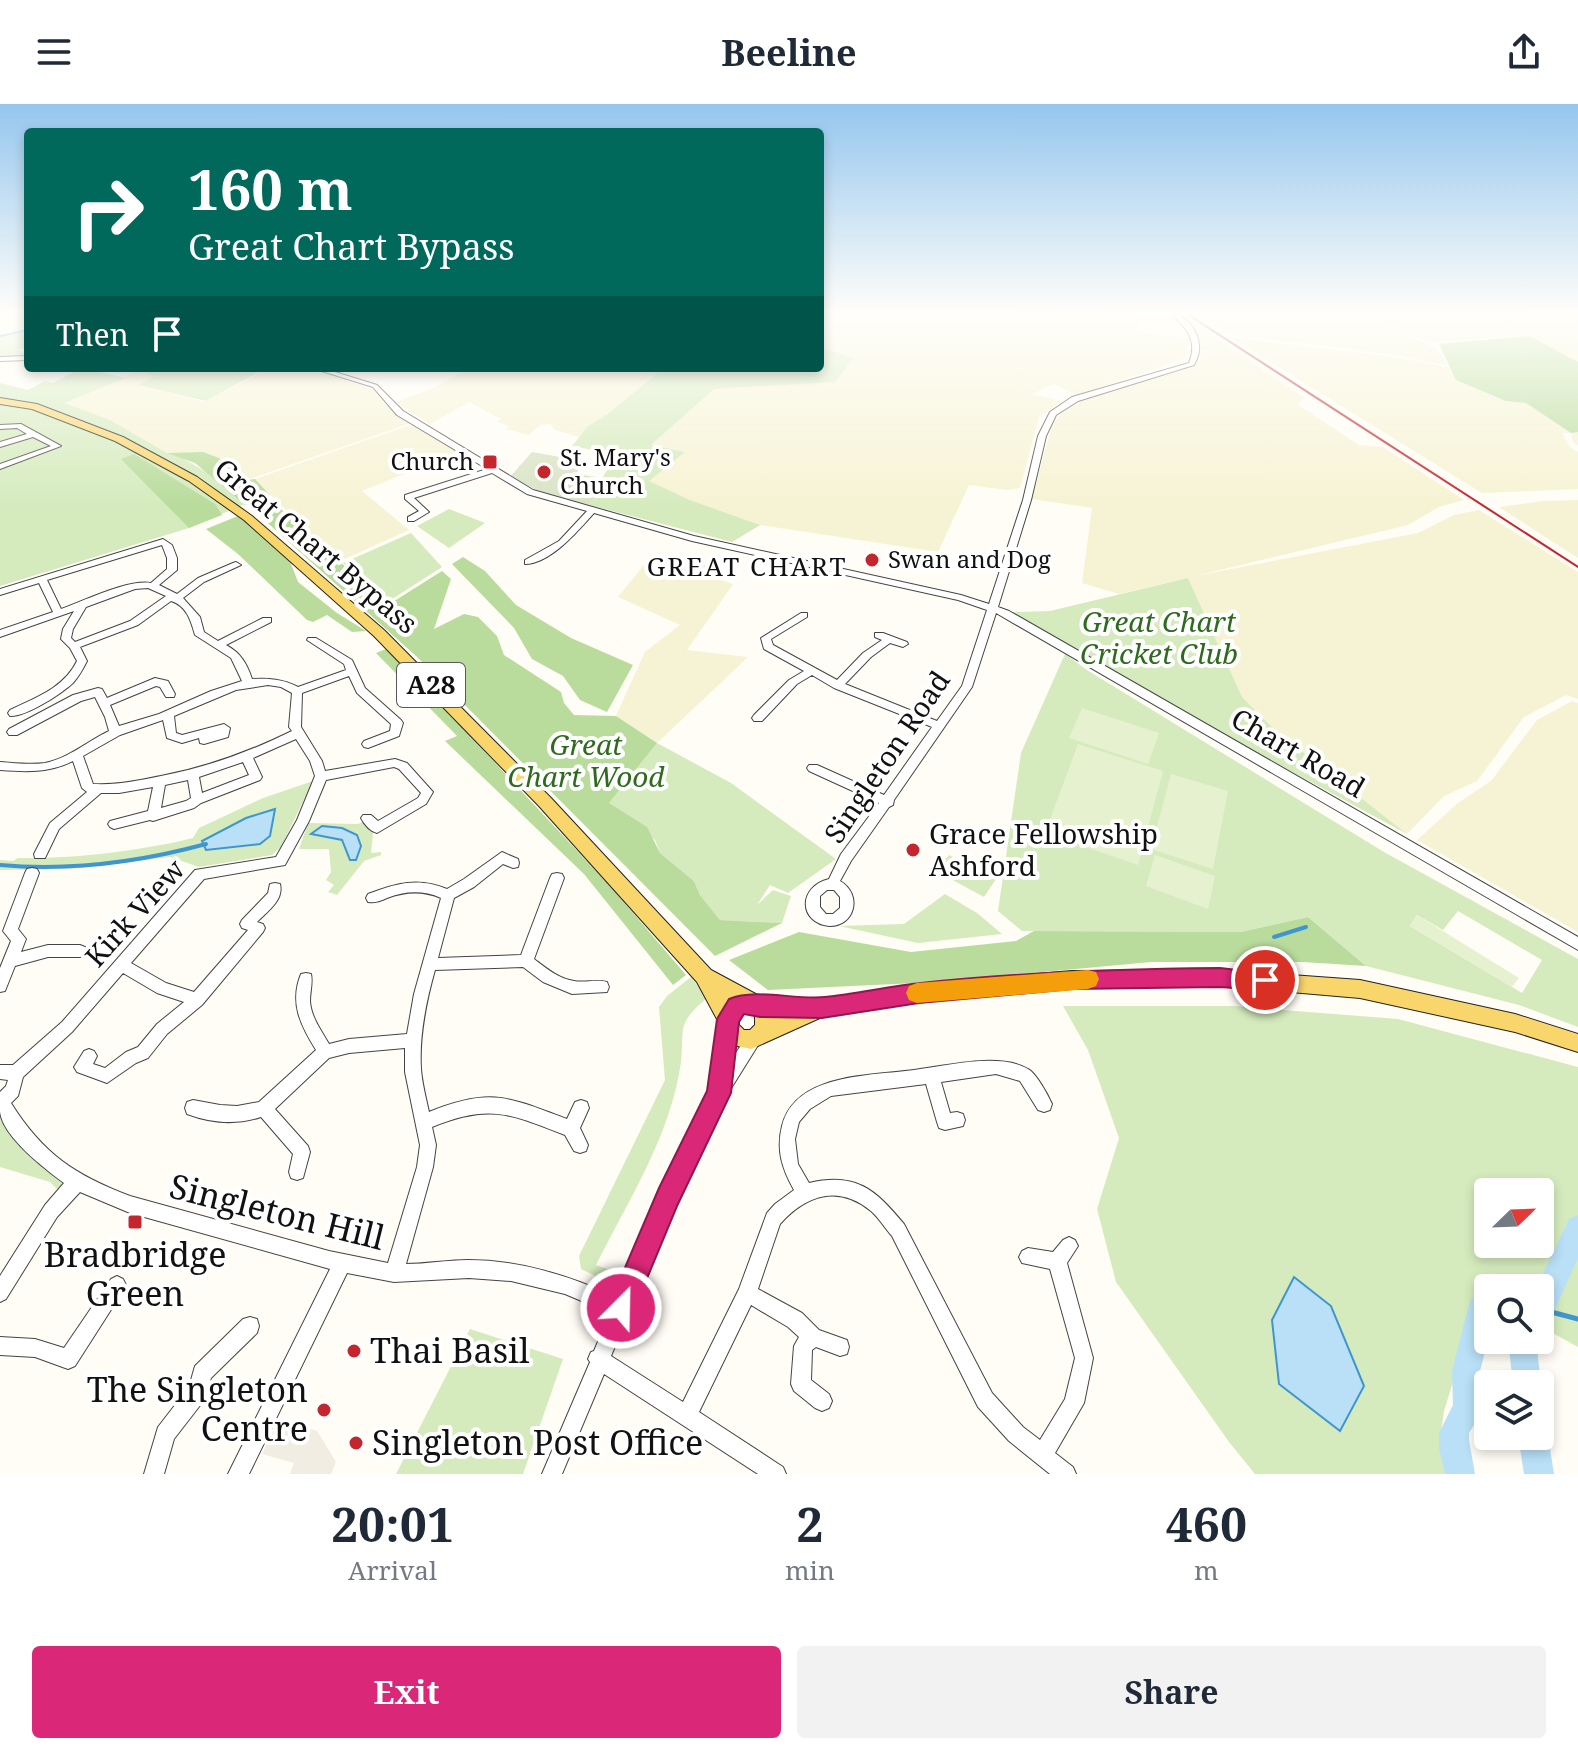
<!DOCTYPE html>
<style>
:root{--surface:#fff;--page:#f2f2f3;--text:#1f2937;--muted:#747a83;--accent:#db2777}
body{margin:0;font-family:"Noto Serif",serif;background:var(--page);color:var(--text);height:100vh;display:flex;flex-direction:column;font-size:30px;white-space:nowrap}
*{box-sizing:border-box;margin:0}
p{font-size:26px;color:var(--muted)}
.icon{flex:none;width:44px;height:44px;fill:none;stroke:currentColor;stroke-width:2;stroke-linecap:round;stroke-linejoin:round}
.map{position:relative;height:1370px;overflow:hidden}
.panel{display:flex;flex-direction:column;background:var(--surface);flex:1}
.panel>*{flex:none}
.top-card{position:absolute;left:24px;top:24px;width:800px;height:244px;border-radius:8px;box-shadow:0 4px 12px #0003;background:#00695c;color:#fff;overflow:hidden}
.needle{width:52px;rotate:67deg}
.tools{position:absolute;left:1474px;top:1074px;display:grid;gap:16px}
.tools a{display:grid;place-items:center;width:80px;height:80px;border-radius:8px;background:var(--surface);box-shadow:0 4px 12px #0003;font-size:40px}
.pin{position:absolute;display:grid;place-items:center;width:68px;height:68px;color:#fff;margin:-34px;border:4px solid #fff;border-radius:50%;box-shadow:0 2px 8px #0007}
.me{position:absolute;width:88px;margin:-44px;rotate:23deg;stroke-linejoin:round;filter:drop-shadow(0 0 6px #0008)}
.turn{display:flex;align-items:center;gap:28px;height:168px;padding:0 32px;font-size:36px}
.turn .icon{width:104px;height:104px;stroke-width:2.5}
.turn b{display:block;font-size:56px;line-height:68px}
.then{display:flex;align-items:center;height:76px;padding:0 32px;background:#0003;gap:16px;font-size:30px}
.eta{display:flex;justify-content:space-evenly;align-items:center;height:136px;text-align:center}
.eta b{font-size:48px;font-weight:700;line-height:56px}
.action{display:flex;gap:16px;margin-top:auto;padding:16px 32px}
.action a{flex:1;height:92px;border-radius:8px;background:var(--accent);color:#fff;font-size:32px;font-weight:700;line-height:92px;text-align:center}
.action a+a{background:var(--page);color:var(--text)}
header{display:flex;justify-content:space-between;align-items:center;height:104px;padding:0 32px;background:var(--surface);font-size:36px;font-weight:700}
.map>svg:first-child{display:block}
</style>
<header><svg class="icon" aria-label="menu" viewBox="0 0 24 24"><path d="M4 6h16M4 12h16M4 18h16"/></svg>Beeline<svg class="icon" aria-label="share" viewBox="0 0 24 24"><path d="M12 15V3M7 8l5-5 5 5M5 13v7h14v-7"/></svg></header>
<div class="map">
<svg width="1578" height="1370" viewBox="0 0 1578 1370">
<rect width="100%" height="100%" fill="#fffdf5"/>
<polygon fill="#eee6ef" points="1050,210 1165,210 1176,217 1050,212"/>
<g fill="#f6f3d4">
<polygon points="820,210 1050,210 1138,216 1142,229 1188,233 1187,254 1077,291 1054,280 1031,290 1062,297 1039,313 1020,384 1007,386 969,381 938,448 760,421 690,396 648,377 684,348 650,342 714,285 835,278 854,254 820,243"/>
<polygon points="1198,210 1491,210 1510,220 1496,210 1578,210 1578,258 1530,232 1430,238 1406,230 1373,211 1366,212 1435,244 1449,262 1402,252 1228,230"/>
<polygon points="1189,219 1194,219 1305,294 1297,300 1359,341 1383,343 1464,396 1439,403 1408,421 1195,472 1418,429 1454,411 1479,406 1578,468 1578,595 1566,591 1524,613 1477,677 1444,692 1407,730 1276,627 1242,593 1188,474 1119,490 1082,479 1092,404 1032,395 1052,321 1061,310 1079,296 1178,267 1200,256 1201,239"/>
<polygon points="1230,233 1401,254 1451,264 1506,297 1526,299 1571,329 1578,328 1578,342 1573,338 1571,329 1562,329 1570,343 1578,348 1578,385 1482,389"/>
<polygon points="144,264 152,264 145,268 156,271 139,281 205,298 269,264 317,266 374,286 385,301 411,319 247,376 219,354 167,349 110,316 63,299"/>
<polygon points="469,264 663,264 607,311 588,322 579,333 555,326 550,320 541,321 528,331 506,325 509,322 497,318 501,315 469,298 430,320 396,298 431,285"/>
<polygon points="413,320 458,348 362,387 409,426 338,458 255,375"/>
<polygon points="1578,396 1578,454 1499,403 1544,397"/>
<polygon points="653,450 713,462 711,473 733,480 687,546 748,553 657,639 616,612 645,548 680,521 618,493"/>
<polygon points="1572,597 1578,599 1578,828 1417,736 1458,699 1491,677 1537,616"/>
</g>
<g fill="#d5ebbd" fill-rule="evenodd">
<polygon points="22,226 28,228 28,242 18,246 28,252 0,252 0,231"/>
<polygon points="820,243 854,254 835,278 714,285 651,341 685,348 649,377 690,396 760,421 732,438 589,401 609,376 602,374 613,357 614,350 572,342 588,322 607,311 663,264 820,264"/>
<polygon points="81,264 126,274 64,299 110,316 167,349 174,349 211,371 245,400 189,424 0,482 0,279 28,286 45,277 53,279"/>
<polygon points="152,264 266,264 206,297 138,281 154,272 145,268"/>
<polygon points="449,405 485,419 449,444 417,422"/>
<polygon points="411,429 442,463 386,499 343,459"/>
<polygon points="1188,474 1242,593 1276,627 1407,730 1224,631 1012,508 1050,507"/>
<path d="M1065 550 1087 566 1384 748 1578 855V923L1519 901 1366 862 1308 813 1241 828 1022 827 998 807 1021 649ZM1458 807 1542 856 1522 889 1410 822 1417 811 1443 826Z"/>
<polygon points="657,639 731,679 836,755 788,789 770,781 757,801 773,786 791,792 782,819 720,816 700,791 694,777 660,749 655,736 609,699"/>
<path d="M313 677 281 743 272 751 199 763 170 753 70 765 0 766V756L13 757 18 754C72 755 140 747 193 734L199 724 263 694Z"/>
<polygon points="364,717 373,729 371,749 381,748 381,751 364,757 337,791 328,788 334,781 326,776 331,768 329,745 299,745 308,719 358,720"/>
<polygon points="949,751 996,775 984,793 936,767"/>
<polygon points="945,790 977,809 1002,830 918,839 839,822 904,820"/>
<path d="M691 873 707 894C675 921 685 924 681 958 671 1031 628 1097 596 1161L621 1170 604 1176 581 1165 579 1152 665 976 659 903 667 892Z"/>
<path d="M1063 902H1233L1398 915 1578 963V1243L1540 1222V1184H1488V1194L1480 1190 1444 1307 1439 1341 1450 1370H1255L1229 1338 1116 1178 1097 1105 1119 1034 1088 946ZM1488 1088H1540V1140H1488Z"/>
<polygon points="0,1014 58,1072 62,1079 59,1087 50,1078 0,1063"/>
<polygon points="470,1225 563,1255 523,1370 396,1370"/>
</g>
<g fill="#b9dc9c">
<polygon points="1530,232 1578,258 1578,328 1571,329 1526,299 1506,297 1456,276 1439,240"/>
<polygon points="203,348 219,354 247,376 255,375 270,391 245,401 195,359 167,349"/>
<polygon points="134,350 215,400 222,411 189,424 121,355"/>
<polygon points="271,396 388,501 442,467 451,475 434,525 464,510 478,513 497,532 504,551 561,588 564,599 574,611 616,612 657,639 609,699 647,723 660,749 694,777 700,791 720,816 782,819 715,852 416,552 252,405"/>
<polygon points="238,412 290,457 298,478 337,509 366,527 352,528 327,511 313,518 307,516 238,450 206,425"/>
<polygon points="463,453 485,467 516,501 571,534 633,561 607,608 580,596 563,572 532,555 514,524 452,460"/>
<polygon points="388,544 610,782 686,871 673,881 584,770 445,637 457,632 376,549"/>
<polygon points="1308,813 1366,862 1303,858 1151,858 937,878 768,886 729,856 799,828 911,848 1016,837 1034,827 1241,828"/>
</g>
<polygon fill="#d9e3c4" points="532,348 583,357 576,370 610,375 589,401 539,387 510,373"/>
<g fill="#e6f2cf">
<polygon points="1082,604 1159,629 1148,660 1069,634"/>
<polygon points="1078,640 1163,667 1138,761 1045,729"/>
<polygon points="1171,670 1228,687 1213,765 1151,745"/>
<polygon points="1155,751 1215,772 1208,805 1146,782"/>
<polygon points="1417,811 1519,874 1512,883 1410,822"/>
</g>
<polygon fill="#f1ede2" points="279,1315 317,1327 336,1358 331,1370 290,1370 294,1359 262,1350"/>
<g fill="#b9e0f7" stroke="#3f96cf" stroke-width="2">
<polygon points="275,705 270,732 260,740 206,746 202,737 246,714"/>
<polygon points="322,722 342,724 357,731 361,742 356,756 350,756 342,736 311,730"/>
<polygon points="1294,1173 1331,1202 1364,1282 1340,1327 1279,1280 1272,1216"/>
</g>
<g fill="none" stroke-linecap="round" stroke-linejoin="round">
<polyline stroke="#3f96cf" stroke-width="2" points="0,232 28,226"/>
<g stroke="#3f96cf" stroke-width="4">
<path d="M0 761C69 767 140 758 206 740"/>
<polyline points="1274,833 1306,823"/>
</g>
<polyline stroke="#3f96cf" stroke-width="5" points="1540,1212 1544,1206 1578,1215"/>
<g fill="#b9e0f7" fill-rule="evenodd">
<polygon points="1578,1111 1578,1154 1550,1216 1540,1220 1540,1184 1536,1184 1569,1115"/>
<polygon points="1482,1190 1488,1193 1488,1236 1480,1267 1483,1307 1469,1329 1469,1336 1475,1370 1445,1370 1439,1344 1439,1329 1453,1301 1452,1267 1468,1204 1472,1194"/>
<polygon points="1508,1236 1536,1236 1541,1280 1540,1284 1540,1280 1513,1280"/>
<polygon points="1540,1320 1548,1332 1554,1370 1524,1370 1518,1332 1540,1332"/>
</g>
<g stroke="#444" stroke-width="2">
<g id="minor">
<path d="M1171 210C1185 209 1199 228 1199 242 1200 249 1197 255 1194 261L1078 297 1056 311 1046 332 1031 396 998 503 1009 507 1578 833V846L996 509 972 583 894 696 893 701 889 703 851 757 840 777C863 790 855 823 829 822 799 819 797 783 829 775L841 750 879 699 809 667 807 664 809 661H817L884 691 932 623 834 584 812 571 797 580 762 617H754L752 614 754 611 789 576 804 567 764 545 761 534 801 509H807V513L771 535 773 541 837 576 863 549 882 536 875 533V529H883L907 538 908 540 903 543 890 539 871 553 845 580 937 617 962 582 987 506 958 496 692 437 594 409C578 427 550 460 525 460V456L559 437 587 407 527 390 492 369 414 394 429 408 414 417H408V413L419 407 405 395V391L487 365 397 311 373 283 312 264H322L377 281 403 307 533 386 694 432 961 491 989 500 1023 396 1038 332 1050 308 1072 293 1189 259C1198 237 1187 224 1171 210ZM827 786H834L840 793V804L833 810H826L820 803V792Z"/>
<polygon points="28,252 28,256 0,257 0,253"/>
<polygon points="21,320 61,342 0,365 0,360 51,342 33,333 0,343 0,338 27,330 17,324 0,325 0,321"/>
<path d="M163 435 172 441 177 454V466L159 481 177 490 198 474 233 459 236 458 241 461 204 478 183 494 200 513 204 528 218 537 263 514H271V518L226 541C241 549 247 560 252 575 269 574 283 575 298 583L346 566 344 560 307 536 308 534H316L352 556 365 584 401 616 403 619 399 632 368 644 364 643 362 640 364 637 390 627 391 620 357 589 349 572 302 589 301 623 322 657 325 667 395 655 407 659 433 688 426 700 377 729C370 727 364 720 361 714L363 711H371L378 717 418 694 421 689 399 665 394 663 326 676 309 717 285 761 204 775 131 859 166 879 194 888 248 826 242 824 240 820 242 816 268 789 270 780 275 779 280 780C284 796 268 807 257 818L263 820 265 824 263 828 202 901 167 930 148 954 136 959 107 979 77 968 74 963 84 947 89 945 94 947 97 952 93 960 105 964 126 948 138 943 157 920 184 898 157 889 123 869 72 928 23 973 18 992 11 999C43 1050 75 1071 130 1092L329 1147 388 1159 417 1063 420 1041 405 968V944L349 949 329 954 275 1005 308 1042 310 1048 303 1074 297 1076 291 1074 289 1068 293 1050 261 1013C237 1021 211 1019 187 1010L185 1004 187 998 193 996 220 1001 237 1002 259 998 316 946C301 922 289 899 301 870L306 869 311 870C313 879 310 887 310 897 311 913 321 926 329 940L349 935 407 930 414 890 441 794C423 786 405 787 387 794 380 797 376 799 368 798L366 794 368 790C396 779 419 773 447 785L464 775 502 748 518 755 519 759 518 763 513 764 503 760 474 783 454 794 438 854 521 851 550 774 552 770 557 769 562 770 564 774 534 855C546 864 559 875 574 877 585 879 596 875 607 878L609 883 607 888 572 890 543 878 523 863 435 866C426 898 419 931 421 965 422 979 426 994 429 1008 491 983 508 993 567 1015L575 998 581 996 587 998 589 1004 580 1024 588 1041 586 1047 580 1049 574 1047 565 1031C511 1010 490 999 432 1023L436 1041 433 1063 406 1160C426 1160 447 1156 468 1156 521 1156 569 1172 617 1193L662 1088 712 987 724 919 729 917 734 919 736 924 731 956 750 928 755 926 760 928 763 933 760 938 725 994 674 1100 611 1252 683 1298 739 1185 767 1109 775 1100 794 1086C782 1065 776 1046 782 1022 795 969 871 972 914 966 945 962 1000 948 1028 965 1036 969 1048 991 1052 1000L1050 1006 1044 1008 1038 1006 1020 977 996 970 941 978 950 1009 957 1008 963 1010 965 1016 963 1022 945 1026 939 1024 937 1018 926 980 831 992 810 1005 799 1018 795 1035 798 1060 809 1079C856 1068 875 1085 904 1120L992 1289 1023 1323 1040 1336 1065 1295 1075 1254 1050 1165 1022 1159 1019 1153 1022 1147 1028 1144 1053 1148 1063 1136 1069 1133 1075 1136 1078 1142 1067 1159 1093 1254 1084 1299 1055 1349 1073 1363 1076 1370H1050L1009 1337 978 1303 892 1132C885 1124 879 1114 871 1107 838 1080 806 1091 780 1120L758 1185 802 1209 819 1226 847 1236 849 1243 847 1250 840 1252 816 1243 812 1246 811 1276 829 1290 832 1297 829 1304 822 1307 815 1304 794 1287 791 1280 794 1242 799 1233 788 1223 751 1201 699 1308 783 1363 786 1370H758L604 1270 562 1370H542L590 1258 588 1255 591 1248 594 1247 610 1209 565 1190 511 1177 469 1174 394 1178 347 1169 249 1370H228L330 1165 130 1109 80 1088 57 1113 6 1195 0 1198V1172L45 1101 64 1079C45 1065 3 1033 0 1008 0 1001 0 994 0 988L6 982 8 976 0 975V961H13L62 918 195 766 276 753 297 716 315 672 310 657 296 635 253 654 262 673 260 676 201 699 194 704 153 717 150 716 114 725 110 723 108 720 110 717 148 707 153 683 119 689H101L59 725 45 754H35L34 750 50 719 87 688 82 684 73 657C49 669 27 668 0 666V658C15 659 30 661 45 659 69 654 88 637 109 627L105 613 95 593 81 597 17 631H9L7 628 9 625 73 591 98 584 102 585 107 594 155 574 168 577 175 590 174 593H166L160 583 156 582 110 601 119 622 159 610 211 587 242 577 231 554 195 531C191 517 187 502 171 497L138 521 80 543 87 557C83 565 79 572 73 579 61 590 26 613 10 612L8 609 10 606C35 594 64 584 77 557L70 544 61 535 63 525 74 507 0 533V526L53 508 39 479 0 491V485ZM162 441 167 454V465L151 479C128 475 84 497 61 505L47 476ZM148 484 166 492 130 517 75 538 71 534 73 525 86 503 135 485ZM268 581 281 583 292 589 289 623 292 627C249 648 208 663 161 672 135 677 120 681 93 680L83 652 120 631 163 616 167 634 182 639 199 634 200 639 204 640 228 633 230 624 224 620 182 631 176 629 174 612 236 586ZM243 658 249 671 202 689 199 673ZM188 676 191 694 186 697 161 704 165 681Z"/>
<polygon points="32,764 37,765 39,769 18,825 26,835 21,848 48,841 80,841 85,843 87,847 85,851 80,853 48,853 15,862 5,887 0,888 0,864 11,837 3,827 25,769 27,765"/>
<polygon points="117,1172 123,1175 126,1181 123,1187 75,1262 68,1265 35,1253 0,1251 0,1233 35,1235 64,1244 111,1175"/>
<polygon points="250,1213 257,1215 259,1222 257,1229 211,1274 205,1295 174,1335 164,1370 144,1370 158,1323 189,1283 195,1262 243,1215"/>
</g>
</g>
<g stroke="#222" stroke-width="2">
<path id="major" d="M0 294 37 300 123 333 197 373 252 412 384 526 551 694 711 866 763 894 822 895 919 880 1072 867 1220 866 1360 876 1515 910 1578 930V948L1515 928 1360 894 1220 882 1072 883 919 898 822 913 751 945 733 941 723 932 718 917 697 878 539 702 374 532 244 416 189 377 115 337 32 305 0 300ZM744 907H750L755 912V921L750 926H744L739 921V912Z"/>
</g>
<use href="#minor" fill="#fff" fill-rule="evenodd"/>
<use href="#major" fill="#f9d66b" fill-rule="evenodd"/>
<polyline stroke="#c4262e" stroke-width="2" points="1187,210 1578,463"/>
</g>
<linearGradient id="sky" x2="0" y2="1"><stop stop-color="#95c6ee"/><stop offset="0.52" stop-color="#fffefa"/><stop offset="1" stop-color="#fffefa" stop-opacity="0"/></linearGradient>
<rect width="1578" height="401" fill="url(#sky)"/>
<path fill="#db2777" stroke="#8e194d" stroke-width="2" d="M1220 864 1272 870 1275 876 1272 883 1265 886 1220 883 1072 885 919 899 822 914 760 913 744 910 739 918 731 989 677 1102 631 1213 621 1218 612 1213 607 1204 612 1194 659 1084 707 987 717 915 729 895C756 884 794 896 825 893 857 890 889 882 921 879 1021 868 1120 865 1220 864Z"/>
<polygon fill="#f59e0b" points="1088,866 1096,868 1099,875 1096,882 1088,885 917,899 909,896 906,889 909,882 917,879"/>
<g fill="#c4262e" stroke="#fff" stroke-width="3">
<rect x="482" y="350" width="16" height="16" rx="4"/>
<circle cx="544" cy="368" r="8"/>
<circle cx="872" cy="456" r="8"/>
<circle cx="913" cy="746" r="8"/>
<rect x="127" y="1110" width="16" height="16" rx="4"/>
<circle cx="354" cy="1247" r="8"/>
<circle cx="324" cy="1306" r="8"/>
<circle cx="356" cy="1339" r="8"/>
</g>
<g text-anchor="middle" stroke-width="8" stroke-linejoin="round" paint-order="stroke">
<g font-size="24" fill="#111" stroke="#fff" text-anchor="start">
<text x="560" y="362">St. Mary's<tspan x="560" dy="28">Church</tspan></text>
<text x="474" y="366" text-anchor="end">Church</text>
<text x="888" y="464">Swan and Dog</text>
</g>
<g font-size="26" letter-spacing="2" fill="#111" stroke="#fff">
<text x="747" y="472">GREAT CHART</text>
</g>
<rect fill="#fff" stroke="#585858" stroke-width="2" x="397" y="559" width="68" height="44" rx="6"/>
<g font-size="26" font-weight="bold" fill="#111">
<text x="431" y="590">A28</text>
</g>
<g font-size="28" fill="#111" stroke="#fff">
<text transform="translate(316 442) rotate(40)" y="10">Great Chart Bypass</text>
<text transform="translate(1298 649) rotate(30)" y="10">Chart Road</text>
<text transform="translate(887 653) rotate(-56)" y="10">Singleton Road</text>
<text transform="translate(135 809) rotate(-48)" y="10">Kirk View</text>
</g>
<g font-size="28" font-style="italic" fill="#2f6b1f" stroke="#fff">
<text x="1159" y="528">Great Chart<tspan x="1159" dy="32">Cricket Club</tspan></text>
<text x="586" y="651">Great<tspan x="586" dy="32">Chart Wood</tspan></text>
</g>
<g font-size="28" fill="#111" stroke="#fff" text-anchor="start">
<text x="929" y="740">Grace Fellowship<tspan x="929" dy="32">Ashford</tspan></text>
</g>
<g font-size="34" fill="#111" stroke="#fff">
<text transform="translate(277 1108) rotate(14)" y="12">Singleton Hill</text>
</g>
<g font-size="34" fill="#111" stroke="#fff" text-anchor="start">
<text x="135" y="1163" text-anchor="middle">Bradbridge<tspan x="135" dy="39">Green</tspan></text>
<text x="370" y="1259">Thai Basil</text>
<text x="308" y="1298" text-anchor="end">The Singleton<tspan x="308" dy="39">Centre</tspan></text>
<text x="372" y="1351">Singleton Post Office</text>
</g>
</g>
</svg>
<div class="tools">
<a><svg class="needle" viewBox="-14 -14 28 28"><path d="M0-13l5 13h-10z" fill="#e53935"/><path d="M0 13l5-13h-10z" fill="#747a83"/></svg></a>
<a><svg class="icon" aria-label="search" viewBox="0 0 24 24"><circle cx="10" cy="10" r="6"/><path d="M15 15l6 6"/></svg></a>
<a><svg class="icon" aria-label="layers" viewBox="0 0 24 24"><path d="M12 4l9 5-9 5-9-5zM3 14l9 5 9-5"/></svg></a>
</div>
<div class="pin" style="left:1265px;top:876px;background:#d93025"><svg class="icon" aria-label="arrive" viewBox="0 0 24 24"><path d="M6 21V4h12l-3 4 3 4H6"/></svg></div>
<svg class="me" style="left:621px;top:1204px" viewBox="-20 -20 40 40"><circle r="17" fill="#db2777" stroke="#fff" stroke-width="3"/><path d="M0-11L8 9 0 5-8 9z" fill="#fff"/></svg>
<div class="top-card">
<div class="turn"><svg class="icon" aria-label="right" viewBox="0 0 24 24"><path d="M7 20v-9h11M14 6l5 5-5 5"/></svg><div><b>160 m</b>Great Chart Bypass</div></div>
<div class="then">Then<svg class="icon" aria-label="arrive" viewBox="0 0 24 24"><path d="M6 21V4h12l-3 4 3 4H6"/></svg></div>
</div>
</div>
<section class="panel">
<div class="eta">
<div><b>20:01</b><p>Arrival</p></div>
<div><b>2</b><p>min</p></div>
<div><b>460</b><p>m</p></div>
</div>
<div class="action"><a>Exit</a><a>Share</a></div>
</section>
